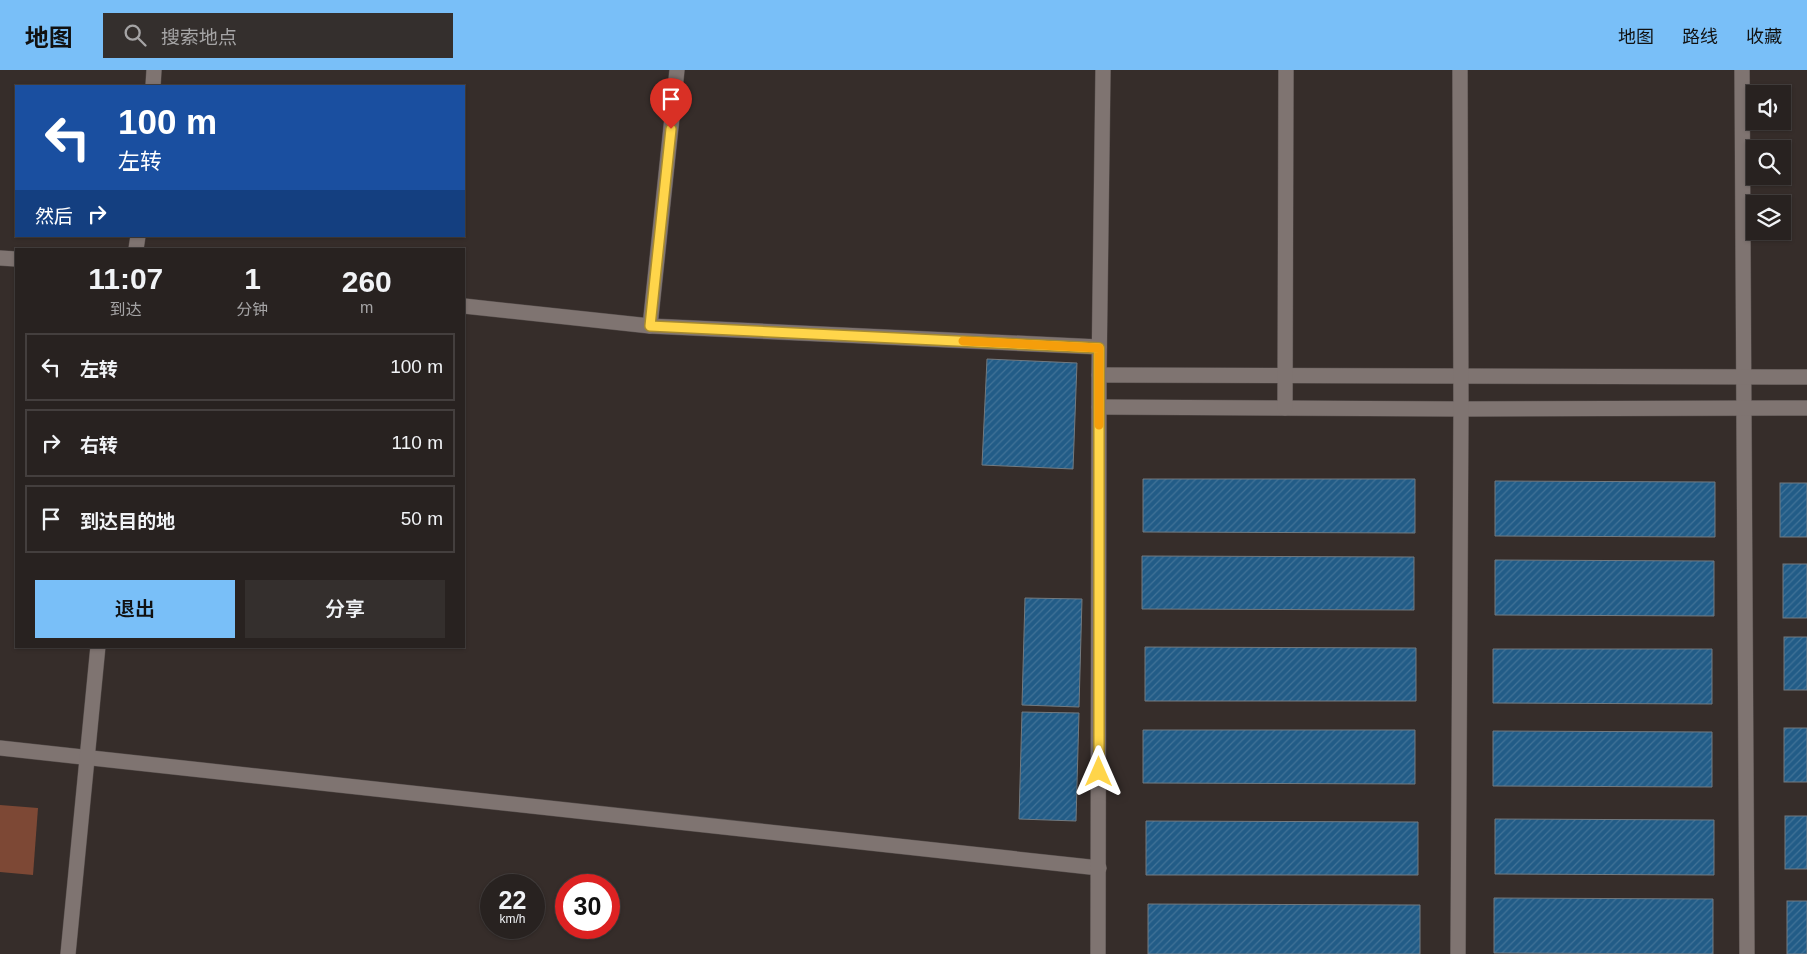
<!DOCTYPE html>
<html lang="zh">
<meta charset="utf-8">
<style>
:root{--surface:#282220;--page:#342f2d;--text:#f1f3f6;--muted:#a5a4a5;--line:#443f3e;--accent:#79bff8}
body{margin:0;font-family:Arial,"Noto Sans SC",sans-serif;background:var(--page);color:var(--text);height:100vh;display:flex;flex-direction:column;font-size:19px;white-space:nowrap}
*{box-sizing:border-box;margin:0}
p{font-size:16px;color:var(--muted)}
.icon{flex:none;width:28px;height:28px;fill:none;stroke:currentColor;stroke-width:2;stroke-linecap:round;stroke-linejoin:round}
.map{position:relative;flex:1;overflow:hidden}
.drawer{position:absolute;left:15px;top:178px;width:450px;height:400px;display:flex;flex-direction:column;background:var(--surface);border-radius:0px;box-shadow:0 1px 4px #0004,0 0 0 1px var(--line)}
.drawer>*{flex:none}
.hud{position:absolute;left:15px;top:15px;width:450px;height:152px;border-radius:0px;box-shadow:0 1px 4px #0004,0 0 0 1px var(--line);background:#1a4fa0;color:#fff;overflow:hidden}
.buttons{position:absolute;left:1746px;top:15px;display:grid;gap:10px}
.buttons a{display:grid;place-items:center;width:45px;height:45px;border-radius:0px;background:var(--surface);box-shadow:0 1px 4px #0004,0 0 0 1px var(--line);font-size:25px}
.speed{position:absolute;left:480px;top:804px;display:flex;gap:10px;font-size:25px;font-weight:700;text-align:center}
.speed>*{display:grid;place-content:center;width:65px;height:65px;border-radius:50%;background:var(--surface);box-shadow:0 1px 4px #0004,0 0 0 1px var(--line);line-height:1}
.speed small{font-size:12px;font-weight:400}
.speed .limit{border:8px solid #d22;background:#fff;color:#111}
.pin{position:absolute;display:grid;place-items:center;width:42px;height:42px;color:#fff;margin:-51px -21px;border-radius:50% 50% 50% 0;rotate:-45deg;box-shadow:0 0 5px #0007}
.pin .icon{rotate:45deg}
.me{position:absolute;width:55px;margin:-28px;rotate:0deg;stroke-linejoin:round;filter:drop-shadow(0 0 4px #0008)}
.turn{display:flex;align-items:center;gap:18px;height:105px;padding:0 20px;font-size:22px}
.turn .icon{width:65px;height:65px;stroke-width:2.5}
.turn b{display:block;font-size:35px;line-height:42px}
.then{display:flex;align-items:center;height:48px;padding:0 20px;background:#0003;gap:10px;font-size:19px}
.eta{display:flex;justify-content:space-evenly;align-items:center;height:85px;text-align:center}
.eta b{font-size:30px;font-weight:600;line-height:35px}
.button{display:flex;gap:10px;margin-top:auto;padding:10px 20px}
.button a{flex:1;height:58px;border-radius:0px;background:var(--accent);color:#111;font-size:20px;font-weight:600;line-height:58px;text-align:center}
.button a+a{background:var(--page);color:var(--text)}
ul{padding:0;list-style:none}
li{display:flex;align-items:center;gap:15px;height:68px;margin:0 10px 8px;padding:0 10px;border:2px solid var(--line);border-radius:0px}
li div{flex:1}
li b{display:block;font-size:19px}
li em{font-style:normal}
header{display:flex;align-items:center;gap:30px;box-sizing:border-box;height:70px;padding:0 25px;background:var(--accent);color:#111}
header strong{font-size:24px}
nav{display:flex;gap:28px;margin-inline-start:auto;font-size:18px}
.search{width:350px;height:45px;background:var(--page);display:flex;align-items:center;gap:12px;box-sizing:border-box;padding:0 18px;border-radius:0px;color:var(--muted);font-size:19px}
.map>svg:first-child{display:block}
</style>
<header>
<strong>地图</strong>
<div class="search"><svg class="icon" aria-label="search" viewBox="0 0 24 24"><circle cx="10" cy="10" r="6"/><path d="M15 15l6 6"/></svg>搜索地点</div>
<nav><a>地图</a><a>路线</a><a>收藏</a></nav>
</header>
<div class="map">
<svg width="1807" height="884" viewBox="0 0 1807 884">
<defs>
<pattern id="building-hatch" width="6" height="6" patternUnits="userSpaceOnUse" patternTransform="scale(1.25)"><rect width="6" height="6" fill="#225c87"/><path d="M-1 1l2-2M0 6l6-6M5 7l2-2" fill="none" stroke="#427398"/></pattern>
</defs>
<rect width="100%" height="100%" fill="#362d2a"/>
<polygon fill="#7d4835" points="0,735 38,738 33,805 0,802"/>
<g fill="url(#building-hatch)" stroke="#727a80">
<polygon points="987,289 1077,293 1073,399 982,395"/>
<polygon points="1143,409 1415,409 1415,463 1143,462"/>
<polygon points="1495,411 1715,412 1715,467 1495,466"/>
<rect x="1780" y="413" width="27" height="54"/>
<polygon points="1142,486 1414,487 1414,540 1142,539"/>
<polygon points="1495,490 1714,491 1714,546 1495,545"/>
<rect x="1783" y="494" width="24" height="54"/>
<polygon points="1025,528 1082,529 1079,637 1022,635"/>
<rect x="1784" y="567" width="23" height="53"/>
<polygon points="1145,577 1416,578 1416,631 1145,631"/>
<polygon points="1493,579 1712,579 1712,634 1493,633"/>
<polygon points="1022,642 1079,643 1076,751 1019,749"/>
<rect x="1784" y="658" width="23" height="54"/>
<polygon points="1143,660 1415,660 1415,714 1143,713"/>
<polygon points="1493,661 1712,662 1712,717 1493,716"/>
<rect x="1785" y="746" width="22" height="53"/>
<polygon points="1495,749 1714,750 1714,805 1495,804"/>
<polygon points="1146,751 1418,752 1418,805 1146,805"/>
<polygon points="1494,828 1713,829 1713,884 1494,883"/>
<rect x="1787" y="831" width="20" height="53"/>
<polygon points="1148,834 1420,835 1420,884 1148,884"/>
</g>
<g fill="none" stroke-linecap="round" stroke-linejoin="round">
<g stroke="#534b49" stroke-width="16">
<g id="minor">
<polyline points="1742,0 1747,884"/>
<polyline points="153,16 154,0"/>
<polyline points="136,179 138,166"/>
<polyline points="0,188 16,189"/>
<polyline points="464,236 650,256 1099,277"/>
<polyline points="650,256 677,0"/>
<polyline points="1099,305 1807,307"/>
<polyline points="1099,337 1461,339 1807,338"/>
<polyline points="1285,338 1286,0"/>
<polyline points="0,678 1099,798"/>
<polyline points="68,884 98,576"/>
<polyline points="1098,884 1099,305 1103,0"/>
<polyline points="1458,884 1461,339 1460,0"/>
</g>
</g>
<use href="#minor" stroke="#7f7471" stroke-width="15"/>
</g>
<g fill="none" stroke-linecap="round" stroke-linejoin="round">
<g stroke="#a68a30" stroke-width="12">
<polyline id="route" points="671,59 650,256 1099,278 1099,702"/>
</g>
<use href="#route" stroke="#ffd54a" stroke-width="9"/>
<polyline stroke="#f59e0b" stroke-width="9" points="963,271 1099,278 1099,355"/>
</g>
</svg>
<div class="buttons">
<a><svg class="icon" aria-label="sound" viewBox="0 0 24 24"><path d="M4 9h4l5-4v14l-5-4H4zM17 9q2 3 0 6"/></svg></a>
<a><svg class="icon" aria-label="search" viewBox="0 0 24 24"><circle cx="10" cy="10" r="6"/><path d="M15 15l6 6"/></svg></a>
<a><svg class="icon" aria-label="layers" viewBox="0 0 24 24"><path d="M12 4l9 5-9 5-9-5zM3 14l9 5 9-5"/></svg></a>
</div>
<div class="speed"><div>22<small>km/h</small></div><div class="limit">30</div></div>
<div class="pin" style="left:671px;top:59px;background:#d93025"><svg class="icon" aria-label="arrive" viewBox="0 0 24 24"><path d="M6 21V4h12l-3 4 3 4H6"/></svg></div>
<svg class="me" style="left:1099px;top:702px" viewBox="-20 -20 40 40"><path d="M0-17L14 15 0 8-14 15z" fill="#ffd54a" stroke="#fff" stroke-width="4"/></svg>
<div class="hud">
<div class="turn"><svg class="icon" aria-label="left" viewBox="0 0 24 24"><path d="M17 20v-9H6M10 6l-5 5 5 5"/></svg><div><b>100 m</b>左转</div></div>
<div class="then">然后<svg class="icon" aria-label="right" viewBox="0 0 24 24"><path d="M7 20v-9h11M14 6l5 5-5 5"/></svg></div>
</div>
<section class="drawer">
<div class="eta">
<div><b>11:07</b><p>到达</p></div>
<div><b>1</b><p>分钟</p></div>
<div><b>260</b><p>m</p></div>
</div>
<ul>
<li><svg class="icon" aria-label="left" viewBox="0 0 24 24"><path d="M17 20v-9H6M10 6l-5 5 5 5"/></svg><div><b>左转</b></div><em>100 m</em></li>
<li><svg class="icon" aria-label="right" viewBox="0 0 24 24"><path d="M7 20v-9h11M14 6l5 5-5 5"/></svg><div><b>右转</b></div><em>110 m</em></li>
<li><svg class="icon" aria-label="arrive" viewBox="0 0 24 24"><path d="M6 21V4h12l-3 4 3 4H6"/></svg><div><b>到达目的地</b></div><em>50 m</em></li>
</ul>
<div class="button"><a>退出</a><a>分享</a></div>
</section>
</div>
